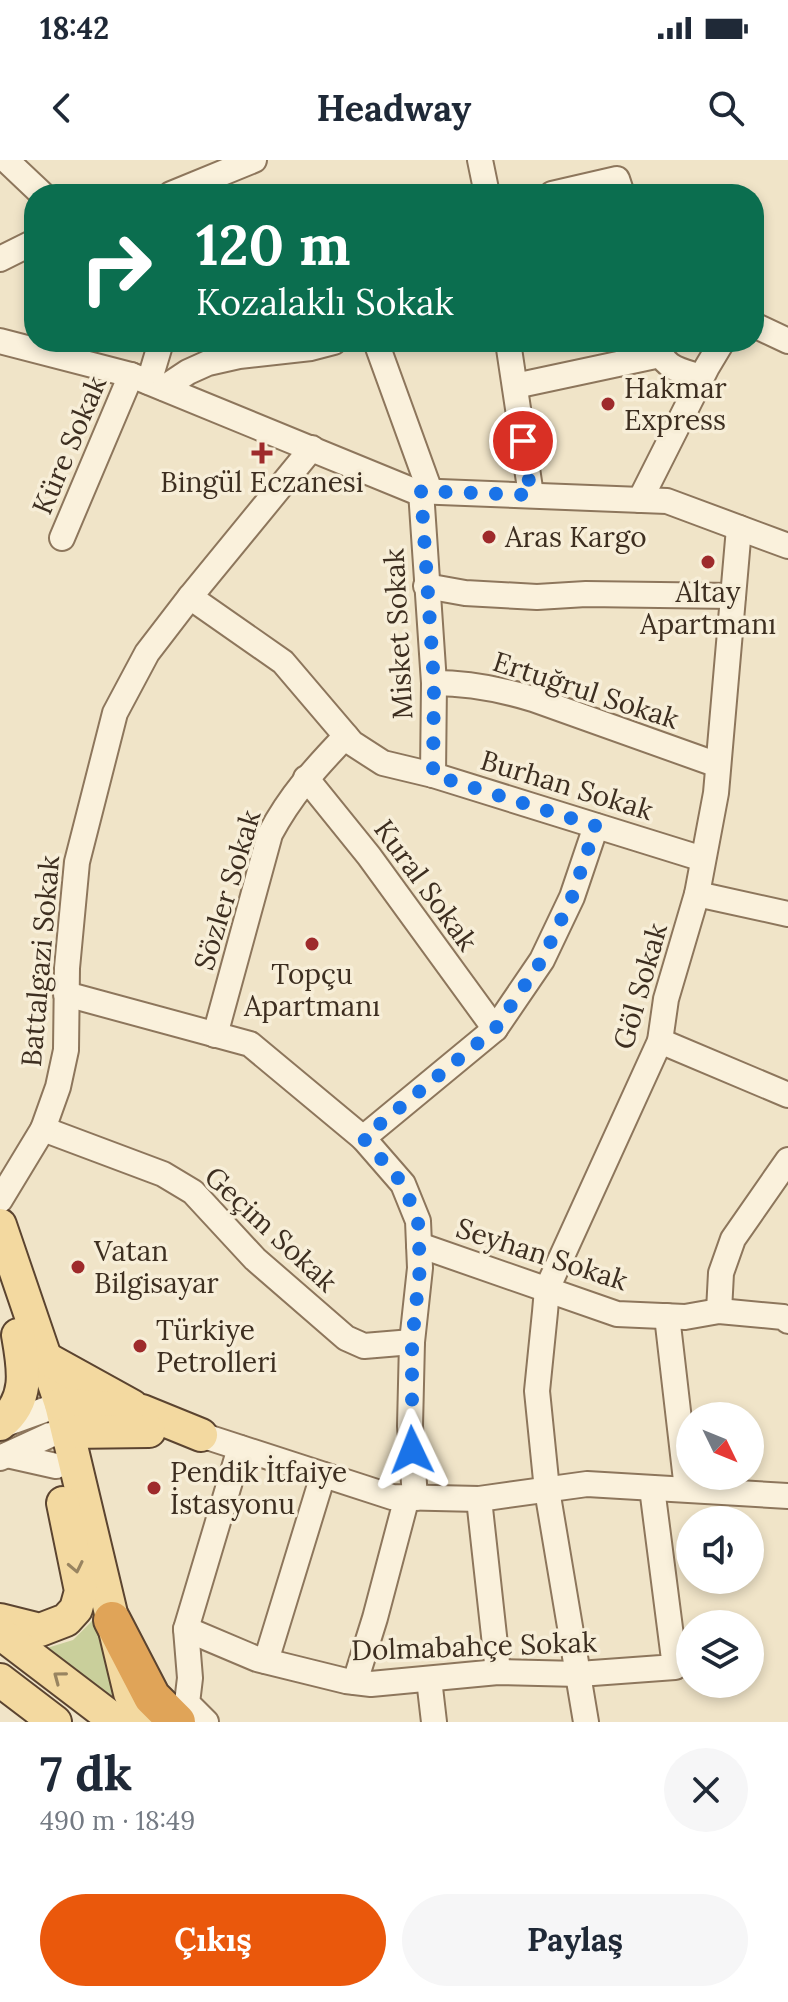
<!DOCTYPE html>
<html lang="tr">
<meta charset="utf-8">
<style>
:root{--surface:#fff;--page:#f6f6f7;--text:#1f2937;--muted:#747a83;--accent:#ea580c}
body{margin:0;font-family:Lora,serif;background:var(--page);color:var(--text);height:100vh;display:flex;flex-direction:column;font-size:30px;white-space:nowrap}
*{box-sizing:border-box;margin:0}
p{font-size:26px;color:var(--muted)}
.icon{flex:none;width:44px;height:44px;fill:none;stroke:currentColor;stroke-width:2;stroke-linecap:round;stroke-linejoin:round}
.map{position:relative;height:1562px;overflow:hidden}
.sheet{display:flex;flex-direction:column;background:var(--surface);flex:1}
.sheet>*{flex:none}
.guide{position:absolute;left:24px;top:24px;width:740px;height:168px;border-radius:32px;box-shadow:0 4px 12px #0003;background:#0b6e4f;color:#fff;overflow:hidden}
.needle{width:52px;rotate:133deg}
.tools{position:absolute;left:676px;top:1242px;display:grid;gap:16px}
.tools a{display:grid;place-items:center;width:88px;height:88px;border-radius:50%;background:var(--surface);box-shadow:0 4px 12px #0003;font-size:40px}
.pin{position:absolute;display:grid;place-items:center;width:68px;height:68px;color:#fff;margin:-34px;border:4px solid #fff;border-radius:50%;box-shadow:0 2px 8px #0007}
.me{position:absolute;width:88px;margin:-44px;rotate:358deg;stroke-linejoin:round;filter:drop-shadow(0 0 6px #0008)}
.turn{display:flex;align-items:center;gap:28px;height:168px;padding:0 40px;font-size:36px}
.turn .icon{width:104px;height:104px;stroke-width:2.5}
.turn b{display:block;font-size:56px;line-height:68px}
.round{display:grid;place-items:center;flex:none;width:84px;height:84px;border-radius:42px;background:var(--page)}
.summary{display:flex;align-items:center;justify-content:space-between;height:136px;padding:0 40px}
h1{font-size:48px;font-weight:700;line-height:60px}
.primary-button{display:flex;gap:16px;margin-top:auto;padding:16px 40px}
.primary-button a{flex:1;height:92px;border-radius:48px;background:var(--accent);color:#fff;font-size:32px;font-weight:700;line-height:92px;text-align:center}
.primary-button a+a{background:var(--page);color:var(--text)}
.status{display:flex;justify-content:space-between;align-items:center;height:56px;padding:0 40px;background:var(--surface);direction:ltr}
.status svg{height:22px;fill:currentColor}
header{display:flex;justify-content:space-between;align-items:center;height:104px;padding:0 40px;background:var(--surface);font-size:36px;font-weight:700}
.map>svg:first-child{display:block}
</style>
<div class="status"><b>18:42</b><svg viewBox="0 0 49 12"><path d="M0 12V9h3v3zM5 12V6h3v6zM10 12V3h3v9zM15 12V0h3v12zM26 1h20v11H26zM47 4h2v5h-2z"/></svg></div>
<header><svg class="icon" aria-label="back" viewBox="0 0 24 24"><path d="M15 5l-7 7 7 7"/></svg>Headway<svg class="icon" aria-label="search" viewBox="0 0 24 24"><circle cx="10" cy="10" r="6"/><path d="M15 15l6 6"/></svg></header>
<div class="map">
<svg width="788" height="1562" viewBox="0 0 788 1562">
<rect width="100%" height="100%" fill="#f0e4c8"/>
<polygon fill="#c9cf9b" points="104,1442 135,1557 47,1488 73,1480 91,1462"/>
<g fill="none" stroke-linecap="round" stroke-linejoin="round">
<g stroke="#8d765c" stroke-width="28">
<g id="minor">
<polyline points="6,0 42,34"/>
<polyline points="480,0 487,34"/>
<polyline points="171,34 254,0"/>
<polyline points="552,34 617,19 622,34"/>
<polyline points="0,99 34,82"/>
<polyline points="754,165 788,181"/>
<polyline points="0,181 131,215 414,331 667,341 788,386"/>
<polyline points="376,182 430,331"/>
<polyline points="508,182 531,335"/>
<path d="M657 182C662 208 678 210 701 217"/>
<polyline points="149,222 161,182"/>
<polyline points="515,226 660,195"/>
<polyline points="164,228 188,212 208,203 239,196 311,188 334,182"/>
<polyline points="421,331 434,523 433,615"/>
<polyline points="640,340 707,207 722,182"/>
<polyline points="62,378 131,215"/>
<polyline points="426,426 465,433 537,437 586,434 733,436"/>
<polyline points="190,437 283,502 352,583 383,603 433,615 703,699"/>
<path d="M434 523C468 523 500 529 533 539L718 605"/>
<polyline points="306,618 369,696 495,869"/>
<polyline points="697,734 788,754"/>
<polyline points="66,834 250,884 363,978 403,1024 418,1061 420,1108 412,1182 410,1266 415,1338"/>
<path d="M215 875 270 674C290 636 316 607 346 576"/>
<polyline points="660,881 788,935"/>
<polyline points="43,969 163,1014 193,1032 255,1099 346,1178 364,1186 412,1182"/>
<polyline points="363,978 495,869 542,800 572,737 596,666"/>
<polyline points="0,1040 43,969 58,927 66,890 67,808 77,702 115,553 147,493 190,437 312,288"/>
<polyline points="419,1085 617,1154 685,1157 719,1151 783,1157 788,1161"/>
<polyline points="719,1151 721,1113 733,1079 788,1000"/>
<polyline points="667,1156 687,1329"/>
<polyline points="0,1266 61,1244"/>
<polyline points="201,1275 392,1337 479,1339 587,1324 788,1336"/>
<polyline points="7,1295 56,1306"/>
<polyline points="0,1298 50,1275 69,1272"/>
<polyline points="479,1339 498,1512"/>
<polyline points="186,1469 257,1499 346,1521 371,1524 498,1512 579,1514 675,1507 652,1328"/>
<polyline points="266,1501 323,1315"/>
<polyline points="429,1519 434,1562"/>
<polyline points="355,1522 375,1458 407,1337"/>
<polyline points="206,1562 187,1543 190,1518 186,1469 240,1288"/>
<polyline points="586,1562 547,1330 537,1231 545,1152 547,1129 660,881 666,839 697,734 716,633 739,368"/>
</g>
</g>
<g stroke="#5b4430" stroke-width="36">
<g id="major">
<polyline points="0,1065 61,1244 130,1533 142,1562"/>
<polyline points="47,1199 132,1246"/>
<polyline points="61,1244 142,1251 201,1275"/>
<path d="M0 1264C30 1240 24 1209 18 1175"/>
<polyline points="69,1272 149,1271"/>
<polyline points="0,1460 40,1470 66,1460 76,1449 81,1431 63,1343"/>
<polyline points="0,1473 117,1562"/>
<polyline points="0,1520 55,1562"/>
</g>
</g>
<g stroke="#5b4430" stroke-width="40">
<polyline id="highway" points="112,1460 152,1537 177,1562"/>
</g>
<use href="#minor" stroke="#faf1dc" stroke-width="24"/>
<use href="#major" stroke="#f3d9a0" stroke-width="32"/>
<use href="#highway" stroke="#e0a458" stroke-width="36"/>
</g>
<defs><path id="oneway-chevron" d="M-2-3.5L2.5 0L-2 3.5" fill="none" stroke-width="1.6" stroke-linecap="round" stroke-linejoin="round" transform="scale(2)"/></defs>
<g stroke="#988460">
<use href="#oneway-chevron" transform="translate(76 1407) rotate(78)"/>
<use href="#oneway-chevron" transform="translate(59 1517) rotate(-143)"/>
</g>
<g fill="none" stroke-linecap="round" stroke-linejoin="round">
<polyline stroke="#1a73e8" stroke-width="14" stroke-dasharray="0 25.2" points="412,1290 412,1182 420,1108 418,1061 403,1024 363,978 495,869 542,800 572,737 596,666 433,615 434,523 421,331 531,335 523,281"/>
</g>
<g fill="#9e2a2b" stroke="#f7eed8" stroke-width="3">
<circle cx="608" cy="244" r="8"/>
<path d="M258 281h8v8h8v8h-8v8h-8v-8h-8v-8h8z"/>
<circle cx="489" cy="377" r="8"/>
<circle cx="708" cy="402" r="8"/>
<circle cx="312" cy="784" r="8"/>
<circle cx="78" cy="1107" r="8"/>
<circle cx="140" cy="1186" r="8"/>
<circle cx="154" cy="1328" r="8"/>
</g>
<g text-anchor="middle" stroke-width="7" stroke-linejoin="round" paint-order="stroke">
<g font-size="28" fill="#3d2e20" stroke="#f7eed8" text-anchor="start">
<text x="624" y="238">Hakmar<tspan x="624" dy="32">Express</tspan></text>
<text x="262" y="332" text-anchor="middle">Bingül Eczanesi</text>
<text x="505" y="387">Aras Kargo</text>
<text x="708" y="442" text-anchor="middle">Altay<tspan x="708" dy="32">Apartmanı</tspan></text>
<text x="312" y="824" text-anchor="middle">Topçu<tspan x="312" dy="32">Apartmanı</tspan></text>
<text x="94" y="1101">Vatan<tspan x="94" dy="32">Bilgisayar</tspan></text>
<text x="156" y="1180">Türkiye<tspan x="156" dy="32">Petrolleri</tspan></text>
<text x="170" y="1322">Pendik İtfaiye<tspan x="170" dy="32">İstasyonu</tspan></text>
</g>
<g font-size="28" fill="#3d2e20" stroke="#f7eed8">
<text transform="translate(69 285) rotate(-67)" y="10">Küre Sokak</text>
<text transform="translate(398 474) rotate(-93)" y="10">Misket Sokak</text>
<text transform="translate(586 530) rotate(18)" y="10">Ertuğrul Sokak</text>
<text transform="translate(567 625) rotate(17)" y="10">Burhan Sokak</text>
<text transform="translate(426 725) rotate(54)" y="10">Kural Sokak</text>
<text transform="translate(227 730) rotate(-73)" y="10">Sözler Sokak</text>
<text transform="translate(40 801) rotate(-85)" y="10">Battalgazi Sokak</text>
<text transform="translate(640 826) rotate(-74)" y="10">Göl Sokak</text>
<text transform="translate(271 1069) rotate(43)" y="10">Geçim Sokak</text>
<text transform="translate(542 1094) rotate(18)" y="10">Seyhan Sokak</text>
<text transform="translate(474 1486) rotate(-2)" y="10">Dolmabahçe Sokak</text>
</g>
</g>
</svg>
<div class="tools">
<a><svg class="needle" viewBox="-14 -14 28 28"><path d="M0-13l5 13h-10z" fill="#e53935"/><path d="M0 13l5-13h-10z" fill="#747a83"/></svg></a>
<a><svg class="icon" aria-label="sound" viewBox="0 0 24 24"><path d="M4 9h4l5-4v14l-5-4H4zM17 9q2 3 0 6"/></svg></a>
<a><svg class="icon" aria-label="layers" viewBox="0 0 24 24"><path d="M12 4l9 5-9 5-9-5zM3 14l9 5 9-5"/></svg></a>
</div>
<div class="pin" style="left:523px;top:281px;background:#d93025"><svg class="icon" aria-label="arrive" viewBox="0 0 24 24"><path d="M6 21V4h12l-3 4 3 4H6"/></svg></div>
<svg class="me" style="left:412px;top:1290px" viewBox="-20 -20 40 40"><path d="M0-17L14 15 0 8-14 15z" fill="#1a73e8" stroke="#fff" stroke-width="4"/></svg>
<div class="guide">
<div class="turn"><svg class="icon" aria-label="right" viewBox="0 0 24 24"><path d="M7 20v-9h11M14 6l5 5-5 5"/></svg><div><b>120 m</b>Kozalaklı Sokak</div></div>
</div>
</div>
<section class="sheet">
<div class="summary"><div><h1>7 dk</h1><p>490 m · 18:49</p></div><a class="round"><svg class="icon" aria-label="close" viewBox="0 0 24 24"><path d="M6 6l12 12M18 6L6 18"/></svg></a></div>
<div class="primary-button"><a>Çıkış</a><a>Paylaş</a></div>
</section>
